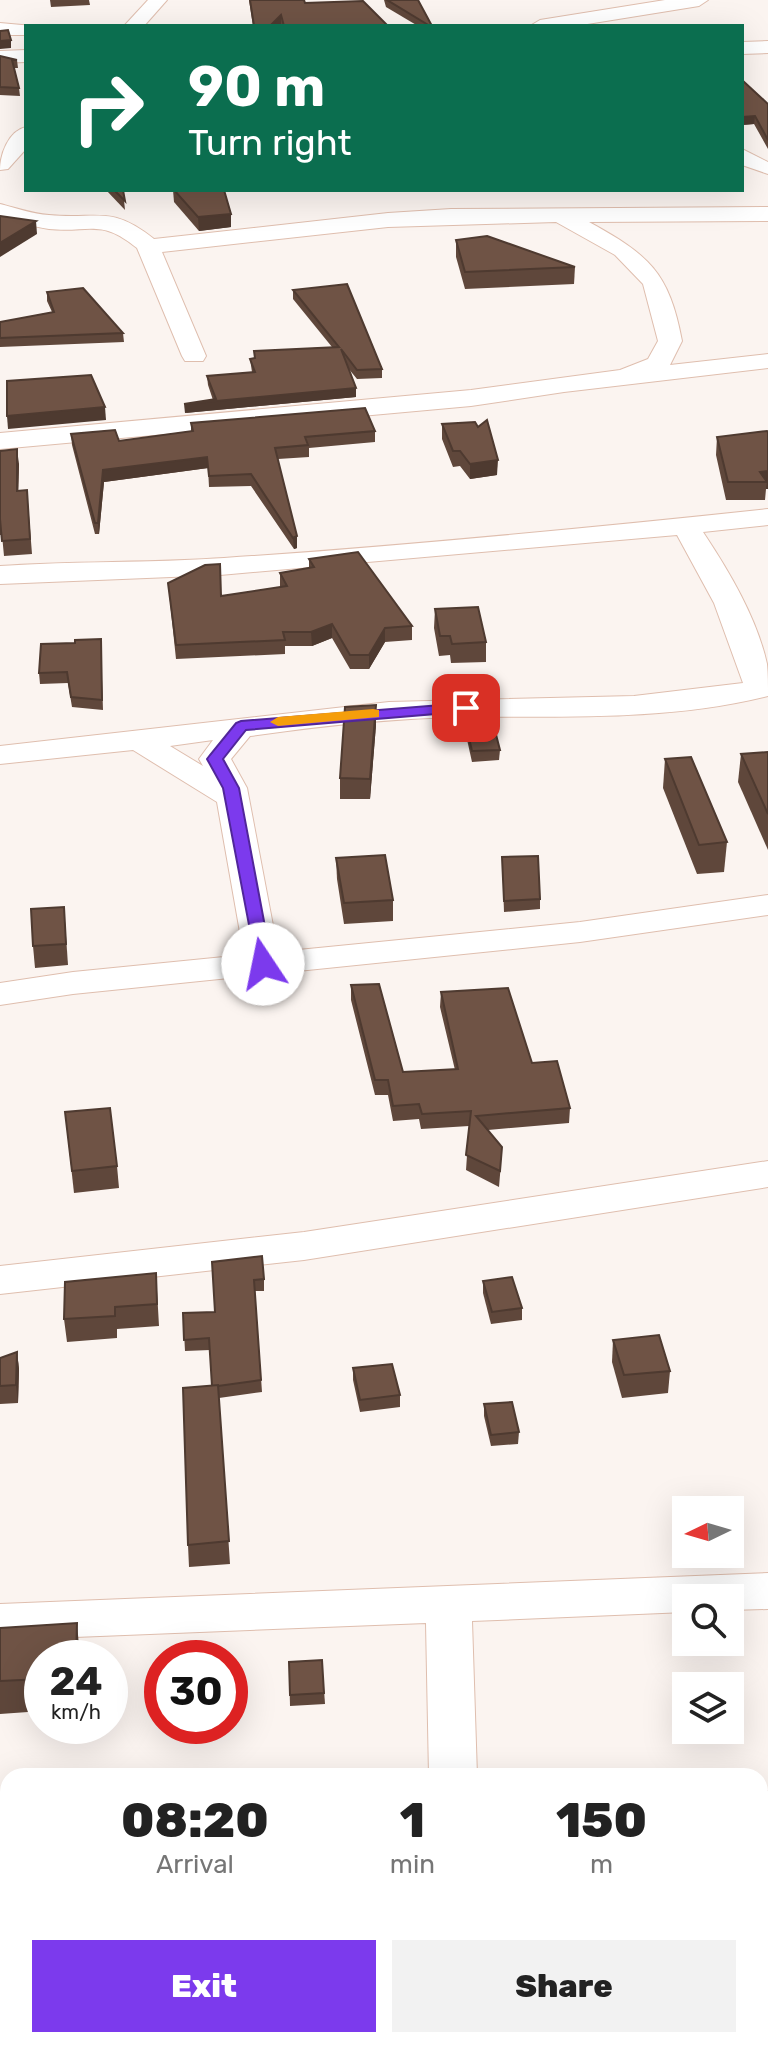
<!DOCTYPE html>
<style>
:root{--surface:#fff;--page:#f2f2f2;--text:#222;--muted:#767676;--accent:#7c3aed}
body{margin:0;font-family:Rubik,sans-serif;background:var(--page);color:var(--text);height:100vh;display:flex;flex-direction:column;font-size:30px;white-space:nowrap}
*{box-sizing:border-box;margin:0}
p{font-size:26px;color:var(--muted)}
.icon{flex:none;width:44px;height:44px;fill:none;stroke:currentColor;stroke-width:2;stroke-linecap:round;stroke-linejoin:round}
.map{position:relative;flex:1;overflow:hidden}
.details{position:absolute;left:0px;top:1768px;width:768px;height:280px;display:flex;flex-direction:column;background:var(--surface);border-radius:24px 24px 0 0;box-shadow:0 8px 32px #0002}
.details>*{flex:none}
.hud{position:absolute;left:24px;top:24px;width:720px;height:168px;border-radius:0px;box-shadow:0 8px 32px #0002;background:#0b6e4f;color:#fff;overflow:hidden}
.needle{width:52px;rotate:265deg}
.buttons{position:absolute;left:672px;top:1496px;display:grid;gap:16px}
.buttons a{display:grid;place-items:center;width:72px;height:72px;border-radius:0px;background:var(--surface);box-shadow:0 8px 32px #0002;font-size:40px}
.speed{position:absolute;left:24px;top:1640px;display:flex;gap:16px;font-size:40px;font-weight:700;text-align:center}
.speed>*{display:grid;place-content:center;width:104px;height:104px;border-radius:50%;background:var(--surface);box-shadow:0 8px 32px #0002;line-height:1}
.speed small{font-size:20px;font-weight:400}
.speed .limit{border:12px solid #d22;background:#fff;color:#111}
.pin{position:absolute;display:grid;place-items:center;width:68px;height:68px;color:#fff;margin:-34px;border-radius:16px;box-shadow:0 4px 12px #0006}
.me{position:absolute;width:88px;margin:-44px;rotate:349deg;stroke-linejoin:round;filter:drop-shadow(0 0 6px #0008)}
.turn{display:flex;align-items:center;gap:28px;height:168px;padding:0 32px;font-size:36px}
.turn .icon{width:104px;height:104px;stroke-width:2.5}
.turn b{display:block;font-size:56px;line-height:68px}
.eta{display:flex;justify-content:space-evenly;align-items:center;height:136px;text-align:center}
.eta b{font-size:48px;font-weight:800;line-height:56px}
.button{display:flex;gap:16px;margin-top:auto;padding:16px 32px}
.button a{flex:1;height:92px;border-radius:0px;background:var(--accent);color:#fff;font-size:32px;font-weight:800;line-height:92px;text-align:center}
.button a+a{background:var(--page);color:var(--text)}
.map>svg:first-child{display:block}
</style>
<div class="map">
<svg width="768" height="2048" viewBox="0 0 768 2048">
<rect width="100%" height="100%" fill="#fbf4f0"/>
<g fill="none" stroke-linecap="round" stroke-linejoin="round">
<g stroke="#dfbeae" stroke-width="2">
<g id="minor">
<polygon points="148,0 167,0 144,26 124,26"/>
<polygon points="665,0 708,0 699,6 575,26 530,26 540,20"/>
<polygon points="0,23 33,26 26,26 26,35 0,35"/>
<polygon points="768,41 768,53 742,54 742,42"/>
<polygon points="26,50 26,62 0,63 0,51"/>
<path d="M26 127V149L8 169 0 170C0 155 8 131 26 127Z"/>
<polygon points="742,149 768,162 768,174 742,165"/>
<path d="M0 204C16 208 33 214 49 215 98 220 110 204 154 239L388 213 451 209 768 207V221L589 222C649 255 669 272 682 341L670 365 768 354V368L564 392 471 406 0 449V433L471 390 620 370 648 359 658 341 643 284 615 255 556 222 388 227 162 252 206 356 203 361H185L182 356 137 248C100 218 90 233 49 229 33 227 16 221 0 218Z"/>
<path d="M768 509V525L703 532C729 571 757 618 767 664 768 674 768 686 768 696 669 721 565 716 463 717 391 718 321 726 250 736L231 759 247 788 278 952 580 922 768 895V915L580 942 73 994 0 1005V983L73 972 244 955 217 802 133 750 0 764V746L389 702 634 696 743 683 714 603 677 535 220 575 0 584V566C75 561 150 563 224 558 406 546 588 528 768 509ZM213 740 199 759 203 766 170 746Z"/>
<polygon points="768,1161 768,1187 304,1260 0,1294 0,1266 304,1232"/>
<polygon points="768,1573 768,1609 730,1610 730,1598 686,1598 686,1612 472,1621 477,1776 429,1776 426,1623 0,1640 0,1604"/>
<polygon points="768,1791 768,1836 760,1839 760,1794"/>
<polygon points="444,2040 504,2040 500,2048 440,2048"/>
</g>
</g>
<use href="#minor" fill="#fff" fill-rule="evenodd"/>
</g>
<g fill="#5f473b">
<polygon points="50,0 89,0 90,5 51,7"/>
<polygon points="249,0 304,0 305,3 388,26 282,26 281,24 279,26 253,26"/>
<polygon points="384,0 418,0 430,26 418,26 386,7"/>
<polygon points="0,56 17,60 18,68 14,68 19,88 20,96 0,95"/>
<polygon points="768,104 768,149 754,124 742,125"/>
<polygon points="106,190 123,190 125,210"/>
<polygon points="173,190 224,190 231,227 199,231 174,202"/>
<polygon points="456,240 575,267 574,284 465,289 456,257"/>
<polygon points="293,290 382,369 382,378 357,379 348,368 356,388 356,397 185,413 213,400 208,385 207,376 252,372 250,359 254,358 254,351 332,347 293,299"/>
<polygon points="47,292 123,333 124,342 0,347 0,322 52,312 47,301"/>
<polygon points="191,423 375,431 375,442 309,448 309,457 278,459 297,548 294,549 251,486 209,487 208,468 104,482 99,534 95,534 72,445 71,434 119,441 191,431"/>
<polygon points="442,424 497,475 470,479 460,466 453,467 442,439"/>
<polygon points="768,432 768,489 766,489 765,500 726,500 716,455 717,437"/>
<polygon points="0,451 19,464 18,491 27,490 32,554 4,556 2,535 0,535"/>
<polygon points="309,559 412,626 412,640 385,642 369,669 350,669 332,638 312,646 285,646 285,654 176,659 168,583 221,596 280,587 280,573 309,568"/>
<polygon points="435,609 486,642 486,662 451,663 450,655 439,656 434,628"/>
<polygon points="101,649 103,710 72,707 68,683 40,684 39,673"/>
<polygon points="376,725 370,799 340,799 340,778"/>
<polygon points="466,725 500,750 499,760 472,762 466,735"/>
<polygon points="768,752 768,850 738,782 741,754"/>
<polygon points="665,759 727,842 724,872 697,874 663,788"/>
<polygon points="502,857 540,899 540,909 504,912"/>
<polygon points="336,858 393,900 393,921 344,924 337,879"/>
<polygon points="64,907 68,965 35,968 33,946"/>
<polygon points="351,985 403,1072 455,1070 440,1007 441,992 532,1063 570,1108 569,1123 488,1130 501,1163 499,1187 466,1170 469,1126 421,1129 419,1119 393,1121 388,1095 375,1095 351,1000"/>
<polygon points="65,1112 117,1166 119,1188 74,1193"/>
<polygon points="212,1262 264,1279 264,1291 255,1291 262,1392 219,1398 230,1564 189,1567 188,1545 212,1386 210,1350 185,1351 183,1313 215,1312"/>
<polygon points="156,1273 159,1326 117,1329 117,1338 67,1342 64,1319"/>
<polygon points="483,1281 522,1308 522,1320 491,1324 483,1293"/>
<polygon points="613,1340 670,1371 668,1393 622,1398 612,1362"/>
<polygon points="17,1352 19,1369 18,1403 0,1404 0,1358"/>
<polygon points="353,1368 400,1395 400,1407 360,1412 353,1380"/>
<polygon points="484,1404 519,1432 518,1444 491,1446 484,1416"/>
<polygon points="0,1628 42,1658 42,1711 0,1714"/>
<polygon points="322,1660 325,1704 290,1706 289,1662"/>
</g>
<g fill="#4e3a30">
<polygon points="281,15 281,24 279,26 270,26"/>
<polygon points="11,40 11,48 0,49 0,41"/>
<polygon points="755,116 754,124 742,125 742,117"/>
<polygon points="231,214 231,227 199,231 198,217"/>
<polygon points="36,221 37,234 0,257 0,243"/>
<polygon points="356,388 356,397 185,413 184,404"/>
<polygon points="105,407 106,420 8,429 7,416"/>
<polygon points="17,449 19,464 18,506 17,491"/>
<polygon points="207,457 208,468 104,482 99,534 98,523 103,470"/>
<polygon points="498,460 497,475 470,479 470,464"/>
<polygon points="768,471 768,489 766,489 767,482 760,472"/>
<polygon points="297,536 297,548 294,549 293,538"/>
<polygon points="332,624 332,638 312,646 311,632"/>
<polygon points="385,628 385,642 369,669 369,655"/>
<polygon points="376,705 376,725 370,799 370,779"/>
<polygon points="17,1352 19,1369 18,1403 16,1385"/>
<polygon points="77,1623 80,1658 76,1658"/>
</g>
<g fill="#6f5345" stroke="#4e3a30" stroke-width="2">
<polygon points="250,0 304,0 305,3 363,1 388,26 284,26 281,15 270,26 254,26"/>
<polygon points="387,0 418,0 432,26 430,26"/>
<polygon points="8,30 11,40 0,41 0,31"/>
<polygon points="0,56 17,60 12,60 19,88 0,87"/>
<polygon points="742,80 768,104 768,140 755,116 742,117"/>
<polygon points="114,190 123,190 125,201"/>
<polygon points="174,190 224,190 231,214 198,217"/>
<polygon points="0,216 36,221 0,243"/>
<polygon points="487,236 575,267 465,272 456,240"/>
<polygon points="347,284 382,369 357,370 341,349 356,388 184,404 216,399 207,376 255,372 250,359 255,358 254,351 339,347 293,290"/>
<polygon points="83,288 123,333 0,338 0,322 54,312 47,292"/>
<polygon points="91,375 105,407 7,416 7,381"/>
<polygon points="365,408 375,431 305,437 308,445 275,448 297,536 293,538 251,474 209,476 207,457 103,470 98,523 95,523 71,434 115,430 119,441 193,431 191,423"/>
<polygon points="487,420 498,460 470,464 460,451 453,451 442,424 475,422 478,427"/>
<polygon points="767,431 768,432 768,471 760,472 767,482 728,482 717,437"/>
<polygon points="17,449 17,491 27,490 30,539 2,541 0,519 0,451"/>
<polygon points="358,552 412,626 385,628 369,655 350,655 332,624 311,632 283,632 285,640 176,645 168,583 205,565 220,564 221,596 287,586 280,573 314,567 309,559"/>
<polygon points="478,607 486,642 452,644 450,636 440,636 435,609"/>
<polygon points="101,639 102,700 71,697 67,672 39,673 41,644 75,643 75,640"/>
<polygon points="376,705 370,779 340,778 345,707"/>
<polygon points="493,723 500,750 472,751 466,725"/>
<polygon points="768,752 768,814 741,754"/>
<polygon points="691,757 727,842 699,845 665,759"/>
<polygon points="385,855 393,900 344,903 336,858"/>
<polygon points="538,856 540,899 504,901 502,857"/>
<polygon points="64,907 66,944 33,946 31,909"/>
<polygon points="379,984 403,1072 458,1069 441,992 508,988 532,1063 557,1061 570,1108 476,1116 502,1147 500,1171 466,1155 471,1111 422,1114 419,1104 393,1106 388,1080 375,1080 351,985"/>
<polygon points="110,1108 117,1166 72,1171 65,1112"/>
<polygon points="262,1256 264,1279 254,1280 261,1380 218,1386 212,1386 209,1338 184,1340 183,1313 215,1312 212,1262"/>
<polygon points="156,1273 157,1304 115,1307 115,1316 64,1319 65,1282"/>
<polygon points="512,1277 522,1308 492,1312 483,1281"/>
<polygon points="659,1335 670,1371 624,1375 613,1340"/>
<polygon points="17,1352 16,1385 0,1386 0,1358"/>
<polygon points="392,1364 400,1395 360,1400 353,1368"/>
<polygon points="218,1385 229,1541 188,1545 183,1388"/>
<polygon points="512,1402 519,1432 491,1435 484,1404"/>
<polygon points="77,1623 76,1658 42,1658 42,1679 0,1681 0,1628"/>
<polygon points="322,1660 324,1693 290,1695 289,1662"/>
</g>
<polygon fill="#7c3aed" stroke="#51269a" stroke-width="2" points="466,703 471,704 471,711 246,730 223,759 239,788 272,964 269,967 257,967 223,788 207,759 210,755 236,723 241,721"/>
<polygon fill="#f59e0b" points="373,709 379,710 379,717 278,726 270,722 278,717"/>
</svg>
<div class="buttons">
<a><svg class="needle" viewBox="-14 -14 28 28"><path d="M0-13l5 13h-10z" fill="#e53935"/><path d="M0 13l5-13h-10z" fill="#767676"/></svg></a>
<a><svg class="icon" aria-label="search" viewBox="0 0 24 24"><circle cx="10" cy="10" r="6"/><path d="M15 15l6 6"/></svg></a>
<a><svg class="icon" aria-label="layers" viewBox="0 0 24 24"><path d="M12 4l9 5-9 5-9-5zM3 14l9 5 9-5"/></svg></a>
</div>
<div class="speed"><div>24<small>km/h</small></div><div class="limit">30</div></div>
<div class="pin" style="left:466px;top:708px;background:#d93025"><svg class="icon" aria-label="arrive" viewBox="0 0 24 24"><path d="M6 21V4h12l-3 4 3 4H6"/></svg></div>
<svg class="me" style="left:263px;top:964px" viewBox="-20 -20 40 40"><circle r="19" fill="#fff"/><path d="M0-13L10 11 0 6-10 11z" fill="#7c3aed"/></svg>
<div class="hud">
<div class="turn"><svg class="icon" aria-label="right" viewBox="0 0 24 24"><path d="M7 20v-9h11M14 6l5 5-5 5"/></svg><div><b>90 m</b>Turn right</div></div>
</div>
<section class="details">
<div class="eta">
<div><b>08:20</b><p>Arrival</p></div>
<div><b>1</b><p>min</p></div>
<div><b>150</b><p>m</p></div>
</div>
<div class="button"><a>Exit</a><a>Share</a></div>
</section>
</div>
